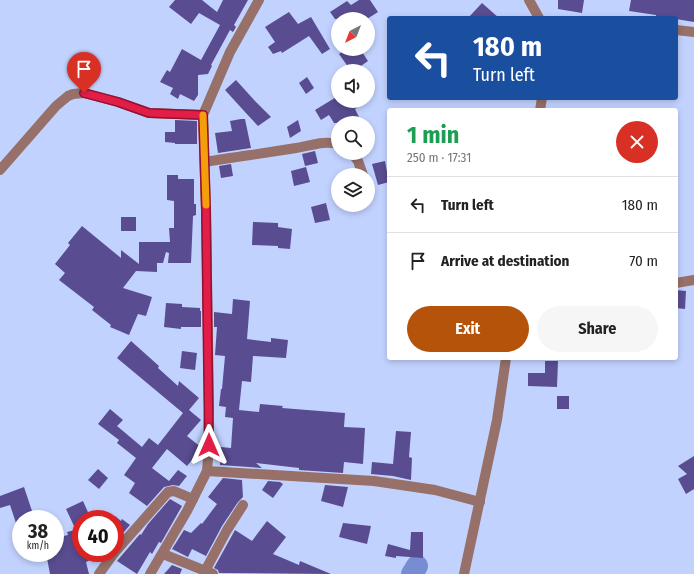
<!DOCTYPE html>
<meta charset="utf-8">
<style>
:root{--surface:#fff;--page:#f6f6f6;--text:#222;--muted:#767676;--line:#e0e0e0;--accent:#b45309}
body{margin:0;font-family:"Fira Sans Condensed",sans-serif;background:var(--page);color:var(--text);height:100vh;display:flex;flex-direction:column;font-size:15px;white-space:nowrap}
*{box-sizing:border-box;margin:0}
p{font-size:13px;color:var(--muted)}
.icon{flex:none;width:22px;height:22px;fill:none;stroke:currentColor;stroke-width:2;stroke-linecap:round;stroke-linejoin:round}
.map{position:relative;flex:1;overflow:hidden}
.details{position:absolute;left:387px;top:108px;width:291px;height:252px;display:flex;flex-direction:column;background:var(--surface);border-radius:4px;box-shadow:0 2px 6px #0003}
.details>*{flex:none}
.guide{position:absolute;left:387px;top:16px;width:291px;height:84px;border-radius:4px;box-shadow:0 2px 6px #0003;background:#1a4fa0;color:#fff;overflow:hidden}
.needle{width:26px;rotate:222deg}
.tools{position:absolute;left:331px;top:12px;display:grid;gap:8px}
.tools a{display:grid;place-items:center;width:44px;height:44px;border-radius:50%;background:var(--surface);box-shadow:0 2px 6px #0003;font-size:20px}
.speed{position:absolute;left:12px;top:510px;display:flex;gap:8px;font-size:20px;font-weight:700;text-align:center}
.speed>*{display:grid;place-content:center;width:52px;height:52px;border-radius:50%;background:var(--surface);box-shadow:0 2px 6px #0003;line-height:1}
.speed small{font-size:10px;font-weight:400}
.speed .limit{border:6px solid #d22;background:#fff;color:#111}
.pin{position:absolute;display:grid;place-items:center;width:34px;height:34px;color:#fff;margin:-41px -17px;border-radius:50% 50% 50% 0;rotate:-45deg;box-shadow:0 0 4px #0007}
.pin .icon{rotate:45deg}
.me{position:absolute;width:44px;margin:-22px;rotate:0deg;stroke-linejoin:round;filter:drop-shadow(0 0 3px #0008)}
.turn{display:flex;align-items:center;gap:14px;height:84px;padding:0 20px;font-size:18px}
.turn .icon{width:52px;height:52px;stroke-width:2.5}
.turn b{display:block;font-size:28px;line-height:34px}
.round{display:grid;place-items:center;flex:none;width:42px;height:42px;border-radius:21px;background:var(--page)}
.headline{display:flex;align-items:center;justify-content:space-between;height:68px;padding:0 20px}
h1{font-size:24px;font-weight:700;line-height:30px;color:#1e9e55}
.cta{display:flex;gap:8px;margin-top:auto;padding:8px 20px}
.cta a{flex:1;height:46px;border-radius:24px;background:var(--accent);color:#fff;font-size:16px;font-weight:700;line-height:46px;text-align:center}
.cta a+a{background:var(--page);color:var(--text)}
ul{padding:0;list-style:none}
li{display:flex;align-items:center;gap:12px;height:56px;padding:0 20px;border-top:1px solid var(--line)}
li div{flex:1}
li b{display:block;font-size:15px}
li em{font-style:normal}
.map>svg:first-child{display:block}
</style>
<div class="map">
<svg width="694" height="574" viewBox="0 0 694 574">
<rect width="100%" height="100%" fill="#c2d2ff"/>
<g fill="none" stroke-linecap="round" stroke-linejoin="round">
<polyline stroke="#768cd3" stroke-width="22" points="412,574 417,566"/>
</g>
<g fill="#594c91">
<polygon points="175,0 202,0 217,12 223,0 248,0 234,25 236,27 233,32 230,30 211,65 212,66 208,74 198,75 198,95 194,101 180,94 178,99 170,94 173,88 160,82 167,70 170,72 182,49 201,60 220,25 199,13 191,24 169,7"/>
<polygon points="359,0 370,0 378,12 367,19 335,19 330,12 347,1 351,5"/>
<polygon points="558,0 584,0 582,13 558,9"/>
<polygon points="631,0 694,0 694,22 676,19 676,18 656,18 656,15 629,11"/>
<polygon points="482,3 499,18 468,18"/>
<polygon points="289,12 298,24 311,17 330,49 322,54 309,36 282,53 281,51 273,54 268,47 275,42 265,27"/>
<polygon points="346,49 360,49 368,61 354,71 351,71 339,54"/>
<polygon points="307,77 314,88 306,94 299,83"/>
<polygon points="236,80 255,101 271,117 258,126 245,112 225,90"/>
<polygon points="338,96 338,101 367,101 355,109 362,123 334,123 329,115 321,120 315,110"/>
<polygon points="241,119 245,119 251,148 218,153 215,133 232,131 230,121"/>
<polygon points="175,120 197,121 197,144 175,144 175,143 165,142 165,132 175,132"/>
<polygon points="298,120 301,131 290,138 287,127"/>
<polygon points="315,151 318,163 305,166 302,154"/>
<polygon points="385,161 389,182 378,185 372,164"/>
<polygon points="231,164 233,176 221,178 219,166"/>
<polygon points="306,167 310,182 294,186 291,171"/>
<polygon points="167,175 178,175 178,179 194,179 194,204 196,204 196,215 193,216 191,263 168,263 169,253 166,252 163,263 157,263 157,272 136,271 123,288 152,297 146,316 138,314 129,335 110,327 111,325 92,310 94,307 59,280 65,273 55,264 70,245 68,243 82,226 121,258 121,250 139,264 139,242 170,242 169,228 174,228 174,201 167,200"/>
<polygon points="326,203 330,220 315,223 311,207"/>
<rect x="121" y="217" width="15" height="14"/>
<polygon points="253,222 278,223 278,227 292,229 290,249 278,248 278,246 252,245"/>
<polygon points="676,290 686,291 685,309 676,308"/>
<polygon points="233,299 250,301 247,339 271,342 271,338 288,340 286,358 253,356 251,382 242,381 239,410 259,412 260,404 283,406 282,408 345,413 344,427 365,428 363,464 344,462 343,473 299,470 299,468 256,463 262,468 220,465 221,447 231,448 233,418 225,417 226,407 219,406 221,389 222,389 225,356 215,355 217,327 214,327 214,312 232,314"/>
<polygon points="166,303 182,304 182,307 200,308 200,311 201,311 201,327 181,327 181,329 164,327"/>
<polygon points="131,341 159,366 158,368 178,386 179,381 199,398 189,410 201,420 187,436 202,448 187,466 167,449 152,468 169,481 178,470 187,476 179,486 173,485 164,487 147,506 129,493 135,483 124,475 136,458 117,443 119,440 98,424 110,409 123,420 117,426 142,447 149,438 158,445 183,413 117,358"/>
<polygon points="182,351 197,353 195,370 180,368"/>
<polygon points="545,361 558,361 557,387 528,386 528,373 545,373"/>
<rect x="557" y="396" width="12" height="13"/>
<polygon points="396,431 411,432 409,457 412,458 411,480 393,476 371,474 372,462 393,464"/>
<polygon points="694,456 694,489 686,494 678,479 687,474 678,466"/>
<polygon points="98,469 108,478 99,489 88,480"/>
<polygon points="223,478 242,480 243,497 238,502 222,526 206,556 192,549 188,557 172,549 184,530 191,533 201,523 202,524 217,504 208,497"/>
<polygon points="268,481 280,482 283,484 273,498 262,490"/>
<polygon points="325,485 348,487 343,507 321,501"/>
<polygon points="24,487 34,517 27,519 21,519 21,521 16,523 10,505 0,508 0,496"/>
<polygon points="170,499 182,506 161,543 159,542 152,554 150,552 137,574 117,561 140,534 141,535 148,524"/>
<polygon points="83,501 91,519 81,519 81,523 74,526 66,509"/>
<polygon points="115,516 121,521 122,519 130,525 115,542"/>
<polygon points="267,521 286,537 273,554 299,565 300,561 331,574 219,573 218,570 214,568 235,530 252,541"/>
<polygon points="343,523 371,526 367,544 339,537"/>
<polygon points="79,529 81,536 81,553 105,553 86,562 89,574 50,574 46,553 55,553 55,538 68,535 67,532"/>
<polygon points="411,532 423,532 423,558 396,556 396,558 385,556 388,544 410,550"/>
<polygon points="172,565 182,569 180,574 164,574"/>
</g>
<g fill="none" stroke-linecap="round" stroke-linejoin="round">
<g stroke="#967069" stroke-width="10">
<polyline points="529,0 539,18"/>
<polyline points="676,30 694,32"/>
<polyline points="540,110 542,98"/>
<polyline points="352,153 358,161 363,175"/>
<path d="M205 162C235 157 266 153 296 148 310 146 323 140 338 144"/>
<polyline points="0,170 56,106 68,96 73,94 84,93 118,102 149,113 203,115"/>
<polyline points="676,283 694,280"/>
<polyline points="207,471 374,481 435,490 480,502"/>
<polyline points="115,552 168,492 174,491 193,499"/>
<polyline points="163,554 213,574"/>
<polyline points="205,571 227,530 243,505"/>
<polyline points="99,574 114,553"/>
<polyline points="150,574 187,511 207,471 208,459 209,407 206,210 203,115 230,52 259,0"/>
<polyline points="464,574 497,420 506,358"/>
</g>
</g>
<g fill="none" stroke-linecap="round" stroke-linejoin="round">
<g stroke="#92132f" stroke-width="10">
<polyline id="route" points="84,93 118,102 149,113 203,115 206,210 209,445"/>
</g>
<use href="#route" stroke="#e11d48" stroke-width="7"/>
<polyline stroke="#f59e0b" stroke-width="7" points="203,115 206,205"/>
</g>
</svg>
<div class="tools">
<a><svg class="needle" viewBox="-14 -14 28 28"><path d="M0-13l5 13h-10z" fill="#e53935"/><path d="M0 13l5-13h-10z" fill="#767676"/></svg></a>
<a><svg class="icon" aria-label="sound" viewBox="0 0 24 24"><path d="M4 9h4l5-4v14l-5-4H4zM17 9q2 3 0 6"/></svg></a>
<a><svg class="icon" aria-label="search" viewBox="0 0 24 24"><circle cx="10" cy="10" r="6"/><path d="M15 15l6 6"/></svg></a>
<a><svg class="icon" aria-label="layers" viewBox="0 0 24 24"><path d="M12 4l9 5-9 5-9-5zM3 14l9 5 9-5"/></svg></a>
</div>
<div class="speed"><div>38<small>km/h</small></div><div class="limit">40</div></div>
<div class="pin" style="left:84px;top:93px;background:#d93025"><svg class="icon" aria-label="arrive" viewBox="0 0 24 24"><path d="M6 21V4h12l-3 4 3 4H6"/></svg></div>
<svg class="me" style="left:209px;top:445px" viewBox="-20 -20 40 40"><path d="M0-17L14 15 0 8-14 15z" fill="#e11d48" stroke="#fff" stroke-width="4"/></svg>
<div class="guide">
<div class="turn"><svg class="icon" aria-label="left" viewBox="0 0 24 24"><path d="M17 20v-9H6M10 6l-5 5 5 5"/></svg><div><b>180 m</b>Turn left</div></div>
</div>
<section class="details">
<div class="headline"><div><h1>1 min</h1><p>250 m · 17:31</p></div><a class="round" style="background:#d93025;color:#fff"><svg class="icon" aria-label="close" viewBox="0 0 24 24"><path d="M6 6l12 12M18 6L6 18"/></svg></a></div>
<ul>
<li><svg class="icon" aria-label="left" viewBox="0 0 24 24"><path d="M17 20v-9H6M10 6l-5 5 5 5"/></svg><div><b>Turn left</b></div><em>180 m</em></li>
<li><svg class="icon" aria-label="arrive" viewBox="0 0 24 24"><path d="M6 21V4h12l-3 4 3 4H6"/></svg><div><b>Arrive at destination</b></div><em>70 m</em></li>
</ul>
<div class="cta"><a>Exit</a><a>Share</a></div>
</section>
</div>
